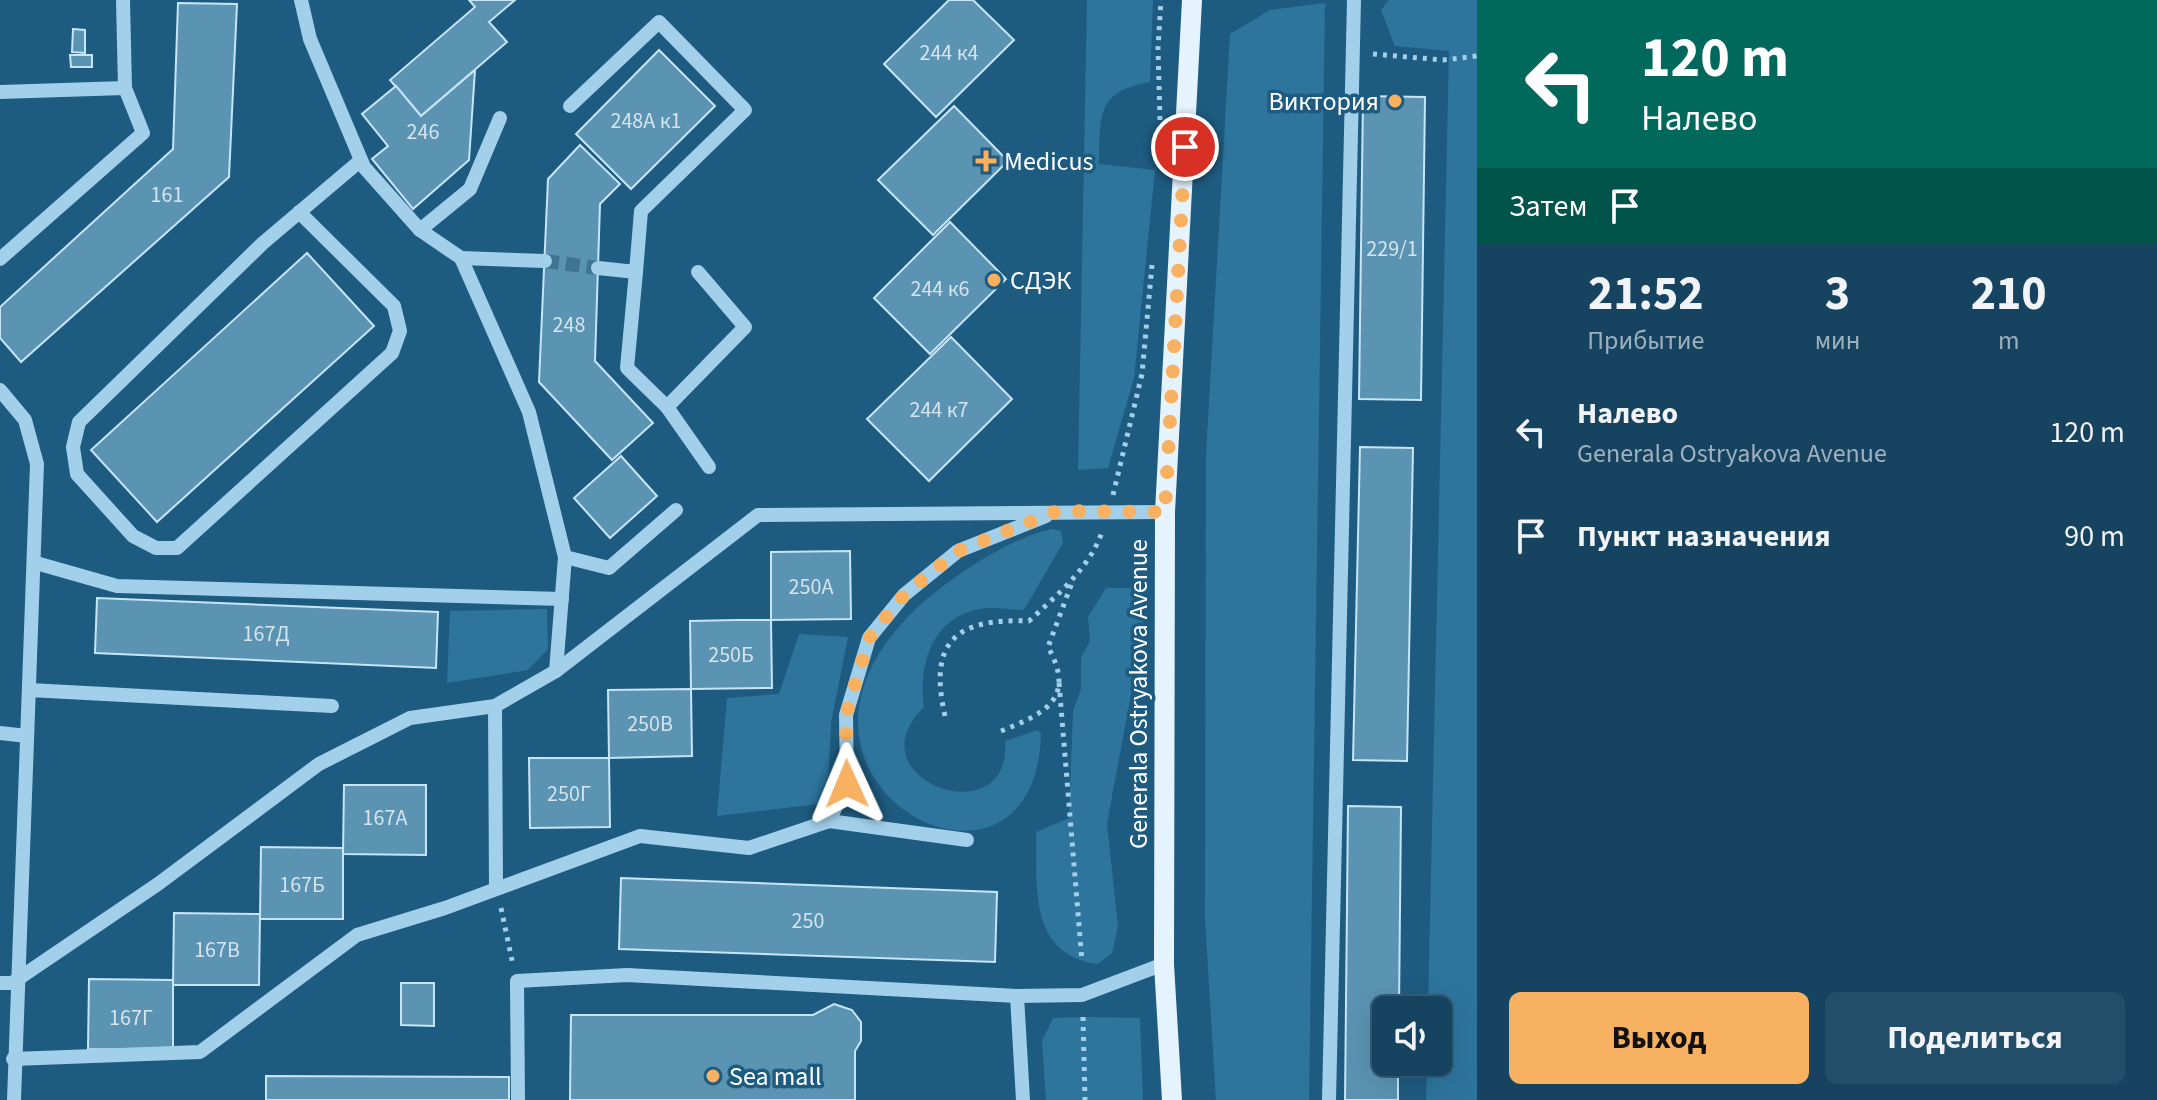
<!DOCTYPE html>
<html lang="ru">
<meta charset="utf-8">
<style>
:root{--surface:#164460;--page:#234e69;--text:#f1f3f6;--muted:#9eb0bd;--line:#355c75;--accent:#f8b061}
body{margin:0;font-family:"Source Sans 3",sans-serif;background:var(--page);color:var(--text);height:100vh;display:flex;flex-direction:column;font-size:30px;white-space:nowrap}
*{box-sizing:border-box;margin:0}
p{font-size:26px;color:var(--muted)}
.icon{flex:none;width:44px;height:44px;fill:none;stroke:currentColor;stroke-width:2;stroke-linecap:round;stroke-linejoin:round}
.map{position:relative;flex:1;overflow:hidden}
.details{display:flex;flex-direction:column;background:var(--surface);width:680px}
.details>*{flex:none}
.hud{background:#00695c;color:#fff;overflow:hidden}
.controls{position:absolute;left:1372px;top:996px;display:grid;gap:16px}
.controls a{display:grid;place-items:center;width:80px;height:80px;border-radius:12px;background:var(--surface);box-shadow:0 8px 32px #0002,0 0 0 2px var(--line);font-size:40px}
.pin{position:absolute;display:grid;place-items:center;width:68px;height:68px;color:#fff;margin:-34px;border:4px solid #fff;border-radius:50%;box-shadow:0 2px 8px #0007}
.me{position:absolute;width:88px;margin:-44px;rotate:359deg;stroke-linejoin:round;filter:drop-shadow(0 0 6px #0008)}
.turn{display:flex;align-items:center;gap:28px;height:168px;padding:0 32px;font-size:36px}
.turn .icon{width:104px;height:104px;stroke-width:2.5}
.turn b{display:block;font-size:56px;line-height:68px}
.then{display:flex;align-items:center;height:76px;padding:0 32px;background:#0003;gap:16px;font-size:30px}
.eta{display:flex;justify-content:space-evenly;align-items:center;height:136px;text-align:center}
.eta b{font-size:48px;font-weight:700;line-height:56px}
.action{display:flex;gap:16px;margin-top:auto;padding:16px 32px}
.action a{flex:1;height:92px;border-radius:12px;background:var(--accent);color:#111;font-size:32px;font-weight:700;line-height:92px;text-align:center}
.action a+a{background:var(--page);color:var(--text)}
ul{padding:0;list-style:none}
li{display:flex;align-items:center;gap:24px;height:104px;padding:0 32px}
li div{flex:1}
li b{display:block;font-size:30px}
li em{font-style:normal}
main{display:flex;flex:1;min-height:0}
.map>svg:first-child{display:block}
</style>
<main>
<div class="map">
<svg width="1477" height="1100" viewBox="0 0 1477 1100">
<rect width="100%" height="100%" fill="#1e5b80"/>
<g fill="#2d759d">
<path d="M1087 0H1153L1150 82C1094 92 1101 117 1099 164L1155 170 1134 378 1108 468 1078 470Z"/>
<polygon points="1389,0 1477,0 1477,1100 1426,1100 1427,1062 1438,1062 1438,1010 1428,1010 1449,51 1395,46 1381,10"/>
<polygon points="1325,3 1309,1100 1216,1100 1205,919 1206,455 1230,34 1270,10"/>
<path d="M1054 529 1061 531 1063 543 1024 610C1009 610 996 606 980 609 932 617 918 665 924 707 849 780 1013 837 1005 741L1038 730 1041 734C1035 939 733 781 918 607 948 579 1013 535 1054 529Z"/>
<path d="M1106 588H1140L1144 625 1107 823 1118 927 1112 953 1098 964C1028 955 1037 885 1036 832L1069 818 1073 711 1081 689V658L1090 641 1088 617Z"/>
<polygon points="547,609 548,649 528,670 447,683 450,611"/>
<polygon points="799,634 848,637 831,723 827,803 717,816 727,698 779,694"/>
<polygon points="1083,1017 1140,1018 1143,1100 1046,1100 1042,1041 1053,1018"/>
</g>
<g fill="#5b93b3" stroke="#c6e5f7" stroke-width="2">
<polygon points="469,0 515,0 489,22 507,42 421,116 390,80 475,7"/>
<polygon points="949,0 973,0 1014,40 936,117 884,64"/>
<polygon points="178,3 237,4 229,177 21,362 0,338 0,307 173,149"/>
<polygon points="73,29 85,30 85,53 72,52"/>
<polygon points="659,50 715,106 631,189 576,134"/>
<polygon points="70,55 92,55 92,67 71,67"/>
<polygon points="475,70 469,160 413,209 372,159 388,146 362,114 396,86 421,116"/>
<polygon points="1363,96 1425,97 1421,400 1359,399"/>
<polygon points="954,106 1008,161 933,235 878,180"/>
<polygon points="580,145 620,184 600,204 595,361 653,423 612,460 539,382 548,179"/>
<polygon points="950,222 1006,279 930,354 874,298"/>
<polygon points="307,253 374,326 157,522 91,450"/>
<polygon points="951,337 1012,399 929,481 867,419"/>
<polygon points="1360,447 1413,448 1407,761 1353,760"/>
<polygon points="621,456 657,496 610,538 574,498"/>
<polygon points="850,551 851,619 771,620 771,552"/>
<polygon points="97,598 438,612 436,668 95,653"/>
<polygon points="736,620 771,620 772,688 691,689 690,621"/>
<polygon points="691,689 692,756 609,758 608,690"/>
<polygon points="529,758 609,758 610,827 530,828"/>
<polygon points="344,785 426,785 426,855 343,854"/>
<polygon points="1348,806 1401,807 1399,1010 1386,1010 1386,1062 1398,1062 1398,1100 1345,1100"/>
<polygon points="261,847 343,848 343,919 260,919"/>
<polygon points="621,878 997,892 995,962 619,949"/>
<polygon points="174,913 260,914 259,985 173,985"/>
<polygon points="89,979 173,980 173,1050 88,1049"/>
<polygon points="401,983 434,983 434,1026 401,1025"/>
<polygon points="834,1004 852,1010 861,1022 861,1041 855,1051 855,1100 570,1100 571,1015 813,1015"/>
<polygon points="266,1076 509,1077 509,1100 266,1100"/>
</g>
<g fill="none" stroke-linecap="round" stroke-linejoin="round">
<polyline stroke="#407493" stroke-width="14" stroke-dasharray="14 7" stroke-linecap="butt" points="545,261 598,268"/>
<g stroke="#a2cfe9" stroke-width="5" stroke-dasharray="4 6" stroke-linecap="butt">
<polyline points="1373,54 1443,60 1477,56"/>
<polyline points="1160,120 1158,48 1161,0"/>
<polyline points="1113,495 1142,374 1152,265"/>
<polyline points="1059,683 1082,962"/>
<path d="M945 716C928 641 956 618 1029 621 1057 595 1089 569 1102 532"/>
<path d="M1001 731C1044 714 1077 699 1048 647L1073 580"/>
<polyline points="501,908 513,965"/>
<polyline points="1083,1017 1085,1100"/>
</g>
<g stroke="#a2cfe9" stroke-width="14">
<polyline points="301,0 310,39 364,167 420,230 461,258 529,412 565,557 609,568 676,510"/>
<polyline points="0,92 125,88 123,0"/>
<polyline points="570,106 659,22 745,110 641,211 636,272 598,268"/>
<polyline points="299,212 394,306 400,331 392,353 177,548 156,548 133,536 77,474 73,447 79,422 263,243 361,160"/>
<polyline points="420,230 470,189 500,118"/>
<polyline points="461,258 545,261"/>
<polyline points="0,259 143,133 125,88"/>
<polyline points="636,272 627,368 667,407 745,327 698,272"/>
<polyline points="0,390 25,420 37,464 14,1100"/>
<polyline points="667,407 709,467"/>
<polyline points="36,563 117,586 562,599"/>
<polyline points="556,671 565,557"/>
<polyline points="29,690 332,706"/>
<polyline points="495,706 496,887"/>
<polyline points="0,733 27,736"/>
<polyline points="829,821 967,840"/>
<polyline points="0,983 12,983 158,884 319,764 410,718 495,706 556,671 758,515 1165,512"/>
<polyline points="13,1059 200,1052 357,935 445,908 640,836 749,848 829,821 847,784 846,715 869,638 904,595 958,551 1046,516"/>
<polyline points="518,1100 517,981 627,975 1017,996"/>
<polyline points="1023,1100 1017,996 1082,995 1164,964"/>
<polyline points="1329,1100 1354,0"/>
</g>
<polyline stroke="#e5f3fe" stroke-width="20" points="1172,1100 1164,964 1165,512 1192,0"/>
</g>
<g fill="none" stroke-linecap="round" stroke-linejoin="round">
<polyline stroke="#f8b061" stroke-width="14" stroke-dasharray="0 25.2" points="847,784 846,715 869,638 904,595 958,551 1057,511 1165,512 1185,147"/>
</g>
<g fill="#f8b061" stroke="#1e5b80" stroke-width="3">
<circle cx="1395" cy="101" r="8"/>
<path d="M982 149h8v8h8v8h-8v8h-8v-8h-8v-8h8z"/>
<circle cx="994" cy="280" r="8"/>
<circle cx="713" cy="1076" r="8"/>
</g>
<g text-anchor="middle" stroke-width="7" stroke-linejoin="round" paint-order="stroke">
<g font-size="22" fill="#d6e4ec">
<text x="949" y="60">244 к4</text>
<text x="646" y="128">248А к1</text>
<text x="423" y="139">246</text>
<text x="167" y="202">161</text>
<text x="1392" y="256">229/1</text>
<text x="940" y="296">244 к6</text>
<text x="569" y="332">248</text>
<text x="939" y="417">244 к7</text>
<text x="811" y="594">250А</text>
<text x="266" y="641">167Д</text>
<text x="731" y="662">250Б</text>
<text x="650" y="731">250В</text>
<text x="569" y="801">250Г</text>
<text x="385" y="825">167А</text>
<text x="302" y="892">167Б</text>
<text x="808" y="928">250</text>
<text x="217" y="957">167В</text>
<text x="131" y="1025">167Г</text>
</g>
<g font-size="26" fill="#fff" stroke="#1e5b80" text-anchor="start">
<text x="1379" y="110" text-anchor="end">Виктория</text>
<text x="1004" y="170">Medicus</text>
<text x="1010" y="289">СДЭК</text>
<text x="729" y="1085">Sea mall</text>
</g>
<g font-size="26" fill="#fff" stroke="#1e5b80">
<text transform="translate(1138 694) rotate(-90)" y="9">Generala Ostryakova Avenue</text>
</g>
</g>
</svg>
<div class="controls">
<a><svg class="icon" aria-label="sound" viewBox="0 0 24 24"><path d="M4 9h4l5-4v14l-5-4H4zM17 9q2 3 0 6"/></svg></a>
</div>
<div class="pin" style="left:1185px;top:147px;background:#d93025"><svg class="icon" aria-label="arrive" viewBox="0 0 24 24"><path d="M6 21V4h12l-3 4 3 4H6"/></svg></div>
<svg class="me" style="left:847px;top:784px" viewBox="-20 -20 40 40"><path d="M0-17L14 15 0 8-14 15z" fill="#f8b061" stroke="#fff" stroke-width="4"/></svg>
</div>
<section class="details">
<div class="hud">
<div class="turn"><svg class="icon" aria-label="left" viewBox="0 0 24 24"><path d="M17 20v-9H6M10 6l-5 5 5 5"/></svg><div><b>120 m</b>Налево</div></div>
<div class="then">Затем<svg class="icon" aria-label="arrive" viewBox="0 0 24 24"><path d="M6 21V4h12l-3 4 3 4H6"/></svg></div>
</div>
<div class="eta">
<div><b>21:52</b><p>Прибытие</p></div>
<div><b>3</b><p>мин</p></div>
<div><b>210</b><p>m</p></div>
</div>
<ul>
<li><svg class="icon" aria-label="left" viewBox="0 0 24 24"><path d="M17 20v-9H6M10 6l-5 5 5 5"/></svg><div><b>Налево</b><p>Generala Ostryakova Avenue</p></div><em>120 m</em></li>
<li><svg class="icon" aria-label="arrive" viewBox="0 0 24 24"><path d="M6 21V4h12l-3 4 3 4H6"/></svg><div><b>Пункт назначения</b></div><em>90 m</em></li>
</ul>
<div class="action"><a>Выход</a><a>Поделиться</a></div>
</section>
</main>
